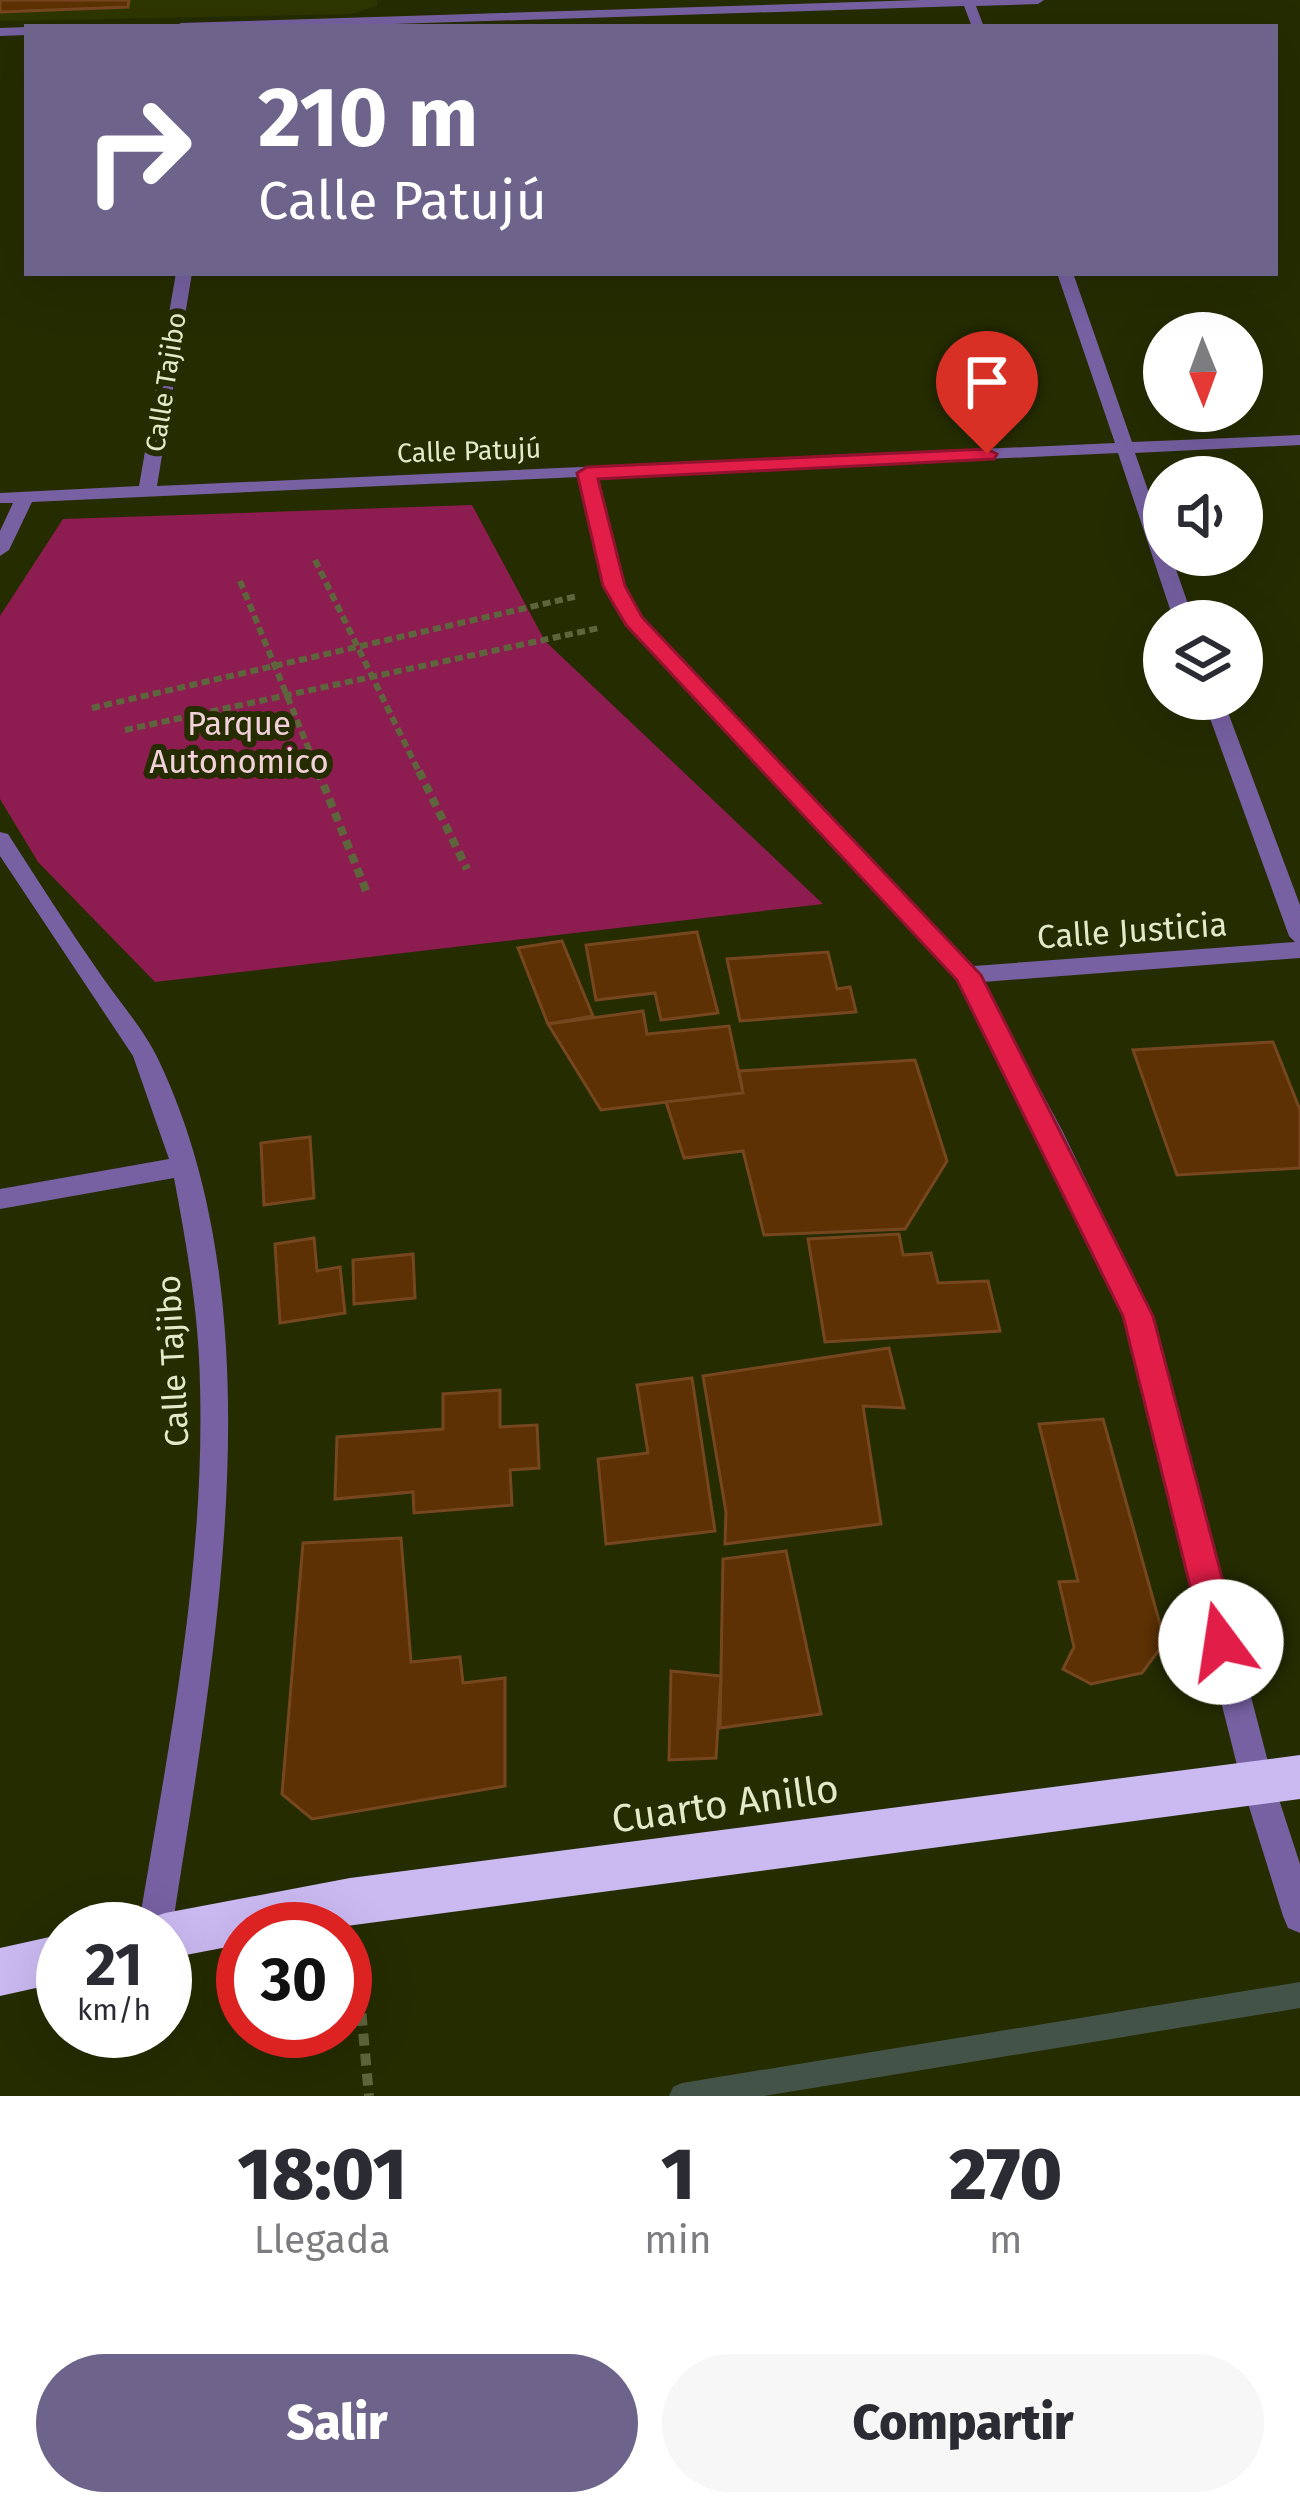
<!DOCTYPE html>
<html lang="es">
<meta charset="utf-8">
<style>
:root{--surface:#fff;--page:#f7f7f7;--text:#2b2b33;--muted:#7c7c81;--accent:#6e638a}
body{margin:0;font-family:"Fira Sans",sans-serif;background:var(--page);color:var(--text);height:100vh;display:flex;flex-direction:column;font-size:45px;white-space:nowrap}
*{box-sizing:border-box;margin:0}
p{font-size:39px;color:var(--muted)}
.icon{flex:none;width:66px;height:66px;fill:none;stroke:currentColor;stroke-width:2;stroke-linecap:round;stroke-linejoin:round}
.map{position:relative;height:2096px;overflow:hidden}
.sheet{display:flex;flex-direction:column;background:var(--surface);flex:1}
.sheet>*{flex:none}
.guide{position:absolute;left:24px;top:24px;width:1254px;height:252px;border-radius:0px;box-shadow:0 12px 48px #0002;background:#6e638a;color:#fff;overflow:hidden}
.needle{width:78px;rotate:179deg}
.fabs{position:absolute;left:1143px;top:312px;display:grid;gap:24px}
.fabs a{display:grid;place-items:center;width:120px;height:120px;border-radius:50%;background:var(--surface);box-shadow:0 12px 48px #0002;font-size:60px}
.speed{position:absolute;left:36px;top:1902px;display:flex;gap:24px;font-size:60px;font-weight:700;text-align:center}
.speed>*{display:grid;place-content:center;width:156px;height:156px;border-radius:50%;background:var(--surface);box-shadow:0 12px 48px #0002;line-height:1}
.speed small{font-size:30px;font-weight:400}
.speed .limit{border:18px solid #d22;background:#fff;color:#111}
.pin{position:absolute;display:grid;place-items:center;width:102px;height:102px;color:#fff;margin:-123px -51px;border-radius:50% 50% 50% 0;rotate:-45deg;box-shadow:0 0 12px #0007}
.pin .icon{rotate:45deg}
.me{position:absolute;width:132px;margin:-66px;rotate:346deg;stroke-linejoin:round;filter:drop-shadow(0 0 9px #0008)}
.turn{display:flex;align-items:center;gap:42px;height:252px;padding:0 36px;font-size:54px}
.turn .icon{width:156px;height:156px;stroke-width:2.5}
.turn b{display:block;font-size:84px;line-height:102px}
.eta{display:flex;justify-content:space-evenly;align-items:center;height:204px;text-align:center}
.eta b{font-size:72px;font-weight:800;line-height:84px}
.action{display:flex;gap:24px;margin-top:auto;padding:24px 36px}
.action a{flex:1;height:138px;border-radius:72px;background:var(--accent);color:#fff;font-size:48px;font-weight:800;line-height:138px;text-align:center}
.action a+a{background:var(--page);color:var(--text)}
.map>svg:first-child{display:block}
</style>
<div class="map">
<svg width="1300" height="2096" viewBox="0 0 1300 2096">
<rect width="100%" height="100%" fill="#252c00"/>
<polygon fill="#2e3600" points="0,0 377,0 377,6 351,14 0,21"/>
<polygon fill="#8d1d50" points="472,505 545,641 823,904 155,982 38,862 0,799 0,616 63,519"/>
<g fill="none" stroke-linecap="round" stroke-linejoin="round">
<polygon fill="#445347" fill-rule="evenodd" points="1300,1982 1300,2008 764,2096 669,2096 673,2087 682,2083"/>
</g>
<g fill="#5d3103" stroke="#76471f" stroke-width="3">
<polygon points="0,0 129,0 128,7 0,12"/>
<polygon points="697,932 718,1013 661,1020 655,993 596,1000 586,945"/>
<polygon points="562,941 593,1016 548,1024 518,948"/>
<polygon points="828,952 837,989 850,987 856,1012 740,1021 727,959"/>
<polygon points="643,1011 647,1034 729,1026 743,1093 601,1110 548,1024"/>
<polygon points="1273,1042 1300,1110 1300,1168 1177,1175 1133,1050"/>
<polygon points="915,1060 947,1161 905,1229 764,1235 743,1151 684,1158 666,1102 743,1093 739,1071"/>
<polygon points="310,1137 314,1198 264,1205 261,1143"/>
<polygon points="899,1234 903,1255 931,1253 938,1283 988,1281 1000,1331 825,1342 808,1239"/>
<polygon points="314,1238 317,1271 340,1267 345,1313 280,1323 275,1244"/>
<polygon points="413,1254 415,1298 354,1304 353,1260"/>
<polygon points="889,1348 904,1408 863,1406 881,1524 725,1544 726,1512 703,1376"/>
<polygon points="692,1378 715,1531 606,1544 598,1459 648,1453 637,1385"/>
<polygon points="500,1390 500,1427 537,1425 539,1468 510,1470 512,1505 414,1513 413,1492 335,1499 337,1437 443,1429 443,1394"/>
<polygon points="1103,1419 1165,1642 1142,1673 1091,1684 1063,1669 1074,1647 1059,1582 1078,1581 1039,1424"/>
<polygon points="401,1538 411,1662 460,1657 463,1683 505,1678 505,1786 312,1819 282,1794 303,1543"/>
<polygon points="786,1551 821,1714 720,1728 723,1559"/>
<polygon points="671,1671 721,1676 716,1758 669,1760"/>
</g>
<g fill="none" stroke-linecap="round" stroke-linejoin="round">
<g stroke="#5e653d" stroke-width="6" stroke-dasharray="8 4.5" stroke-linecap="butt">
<polyline points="315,560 420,774"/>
<polyline points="240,581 319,774"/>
<polyline points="92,708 578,596"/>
<polyline points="125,730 599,628"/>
</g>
<g stroke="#5e653d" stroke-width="8" stroke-dasharray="9 6" stroke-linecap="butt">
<polyline points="318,771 367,893"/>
<polyline points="419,771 467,869"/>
</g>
<polyline stroke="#5e653d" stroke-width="10" stroke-dasharray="12 8" stroke-linecap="butt" points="356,1954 369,2096"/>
<g fill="#7761a2" fill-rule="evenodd">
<polygon points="921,0 1044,0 1038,4 976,6 984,27 972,27 964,6 300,27 175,27 181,23"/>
<polygon points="27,27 27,35 0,36 0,28"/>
<polygon points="176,273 192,273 157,486 1115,443 1057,273 1073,273 1132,442 1300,435 1300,445 1135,453 1164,536 1164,555 1171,555 1194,621 1174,621 1118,453 597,477 623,586 641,617 974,966 1295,942 1289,936 1203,699 1223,699 1300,905 1300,958 983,982 1063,1132 1152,1316 1273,1781 1300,1864 1300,1933 1288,1928 1283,1916 1241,1781 1124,1316 1039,1132 959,980 626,624 605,586 579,477 32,502 9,550 0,556 0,531 13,503 0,503 0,493 139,486"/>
<path d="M0 832 8 834C39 882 70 931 103 978 122 1005 145 1031 159 1061 280 1316 214 1658 172 1929L165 1942V1929H138C168 1750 205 1568 200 1386 199 1315 187 1247 174 1178L0 1209V1189L169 1159 133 1056 0 856Z"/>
</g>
<g fill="#cbbaf2" fill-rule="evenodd">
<polygon points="1300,1755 1300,1799 324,1929 243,1929 243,1944 165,1959 165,1929 145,1929 148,1919 165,1913 350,1878"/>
<polygon points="63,1934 63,1982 0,1996 0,1948"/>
</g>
</g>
<polygon fill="#e11d48" stroke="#92132f" stroke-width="3" points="987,449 997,454 994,459 598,479 625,586 642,617 981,975 1153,1316 1239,1642 1234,1653 1221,1658 1209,1653 1204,1642 1123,1316 957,980 626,625 603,586 577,473 587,467"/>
<g text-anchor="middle" stroke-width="12" stroke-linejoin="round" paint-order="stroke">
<g font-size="27" fill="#e2eacb" stroke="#252c00">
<text transform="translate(166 382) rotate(-81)" y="9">Calle Tajibo</text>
<text transform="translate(469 451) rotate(-2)" y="9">Calle Patujú</text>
</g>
<g font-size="33" fill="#f2d1db" stroke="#252c00">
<text x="239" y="735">Parque<tspan x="239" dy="38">Autonomico</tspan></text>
</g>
<g font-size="33" fill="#e2eacb" stroke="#252c00">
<text transform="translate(1132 930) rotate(-4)" y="12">Calle Justicia</text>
<text transform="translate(172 1361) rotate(-93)" y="12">Calle Tajibo</text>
</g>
<g font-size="39" fill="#e2eacb" stroke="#252c00">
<text transform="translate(725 1803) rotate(-8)" y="14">Cuarto Anillo</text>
</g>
</g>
</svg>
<div class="fabs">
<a><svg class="needle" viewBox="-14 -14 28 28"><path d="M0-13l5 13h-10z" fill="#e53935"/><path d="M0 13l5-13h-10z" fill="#7c7c81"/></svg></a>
<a><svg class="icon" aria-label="sound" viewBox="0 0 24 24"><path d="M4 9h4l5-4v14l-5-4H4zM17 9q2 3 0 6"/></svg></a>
<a><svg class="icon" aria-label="layers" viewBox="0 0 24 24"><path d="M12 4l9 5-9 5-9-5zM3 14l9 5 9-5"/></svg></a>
</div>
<div class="speed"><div>21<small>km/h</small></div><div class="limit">30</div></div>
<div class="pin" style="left:987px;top:454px;background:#d93025"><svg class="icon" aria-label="arrive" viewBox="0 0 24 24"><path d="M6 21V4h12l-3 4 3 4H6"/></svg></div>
<svg class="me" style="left:1221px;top:1642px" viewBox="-20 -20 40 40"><circle r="19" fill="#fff"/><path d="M0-13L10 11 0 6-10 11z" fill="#e11d48"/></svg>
<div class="guide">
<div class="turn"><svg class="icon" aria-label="right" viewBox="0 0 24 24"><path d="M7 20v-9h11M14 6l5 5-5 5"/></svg><div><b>210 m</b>Calle Patujú</div></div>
</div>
</div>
<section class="sheet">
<div class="eta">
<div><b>18:01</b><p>Llegada</p></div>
<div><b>1</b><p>min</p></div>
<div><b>270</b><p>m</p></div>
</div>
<div class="action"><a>Salir</a><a>Compartir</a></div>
</section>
